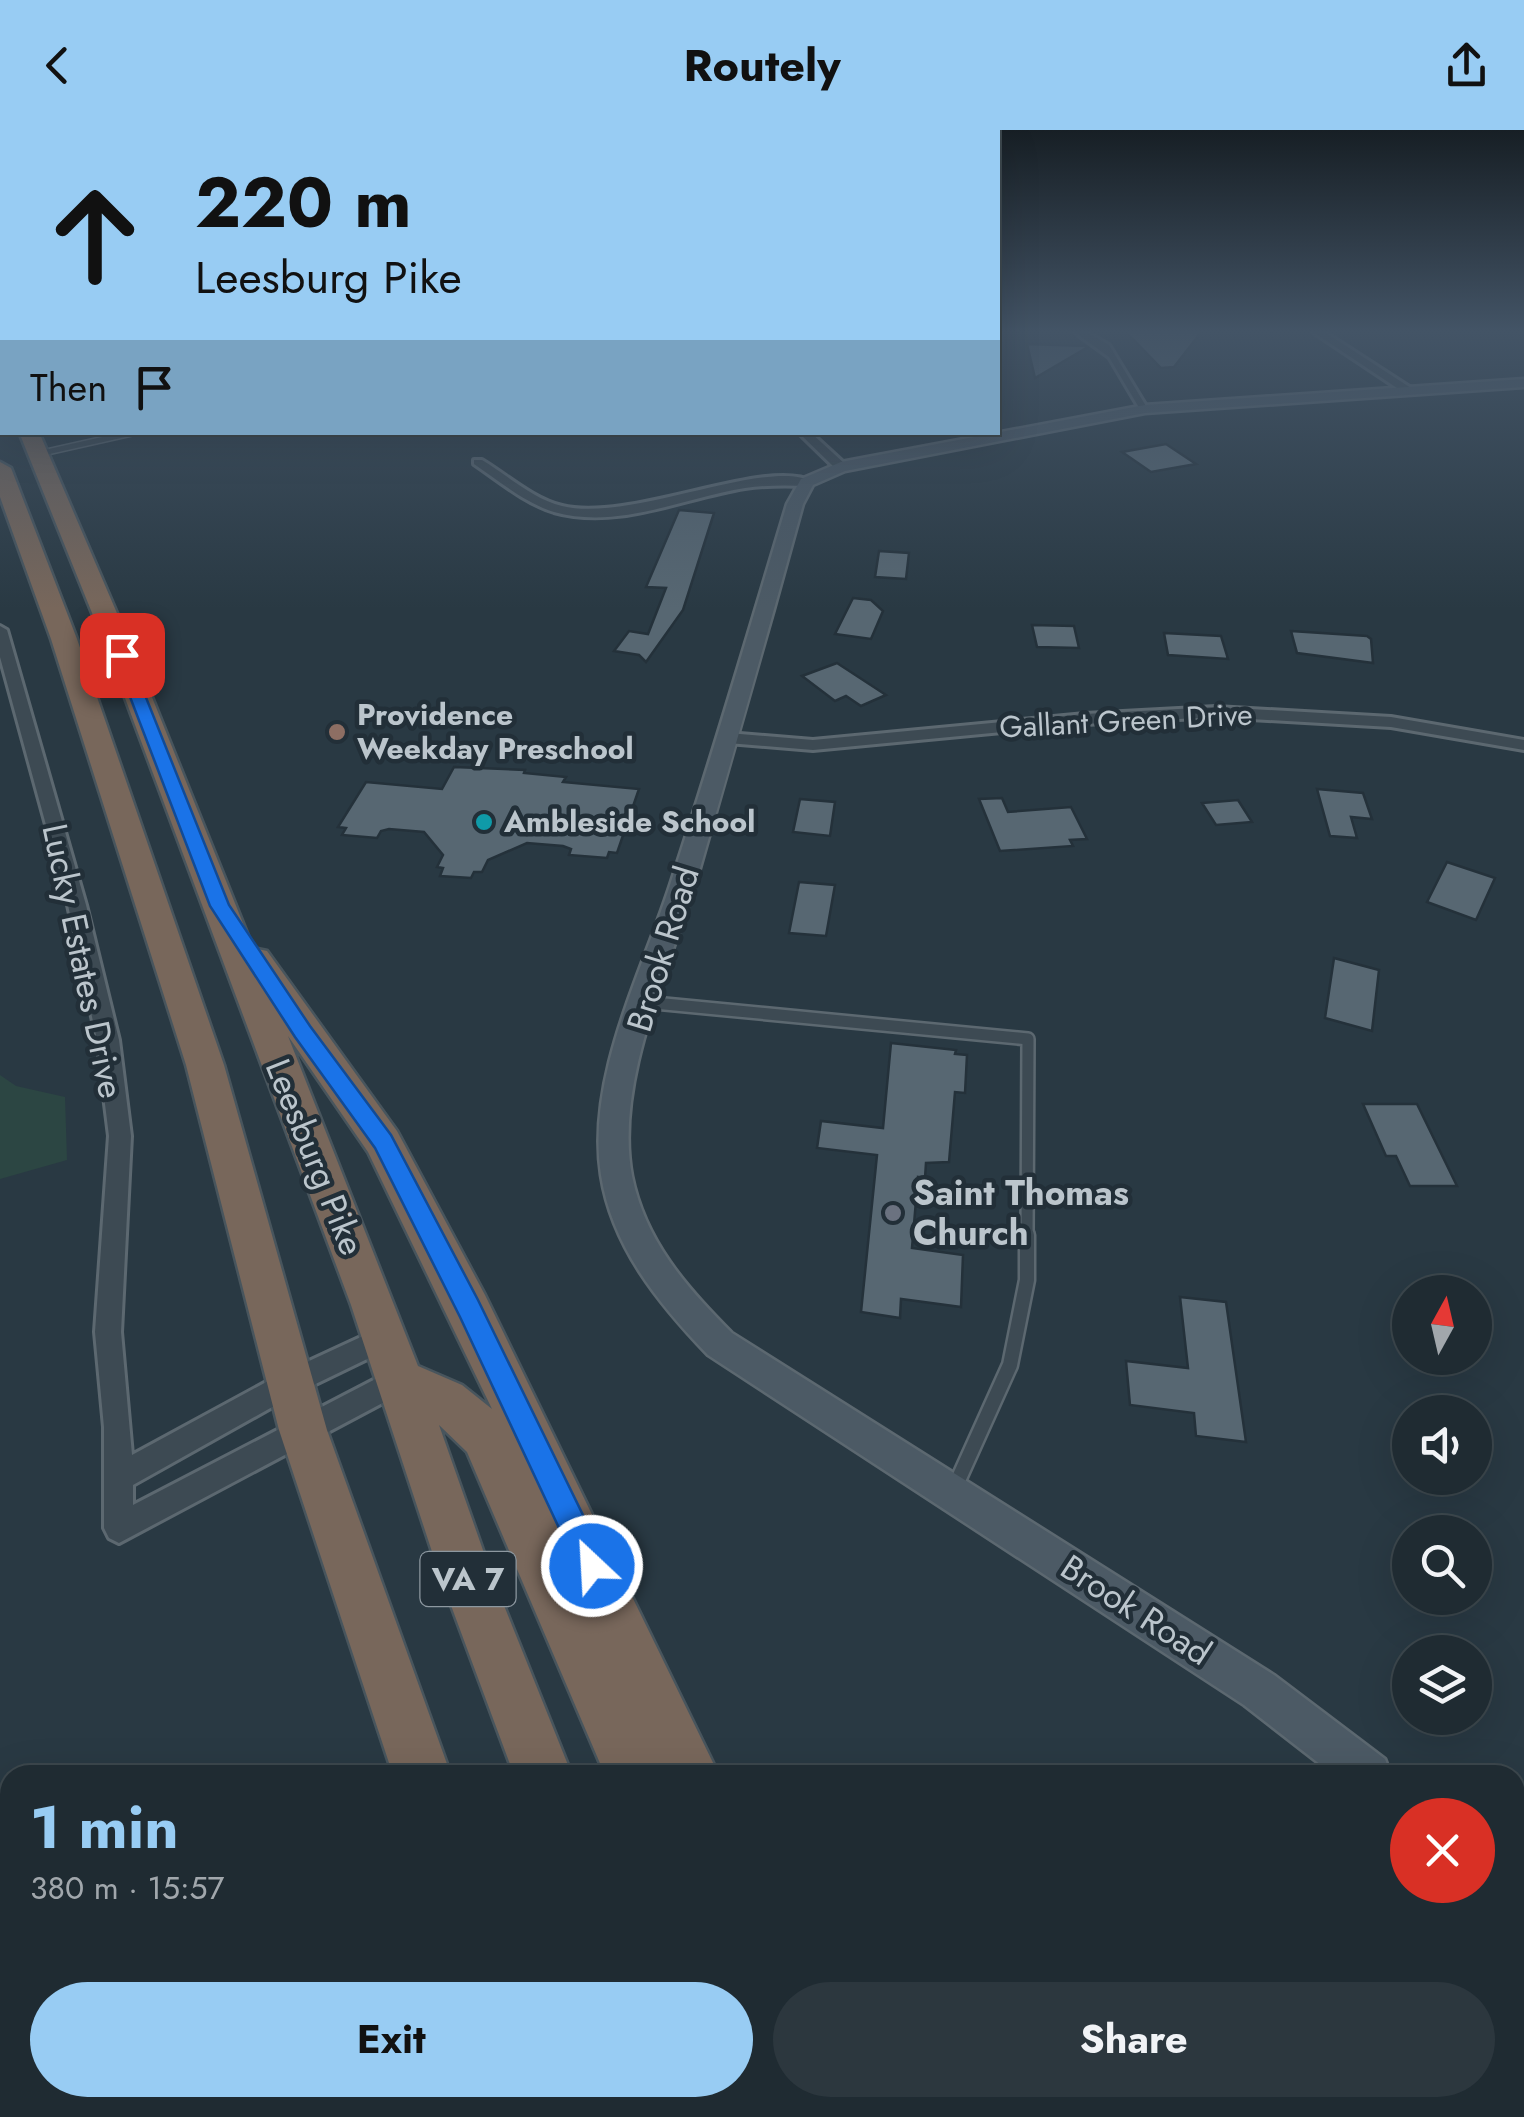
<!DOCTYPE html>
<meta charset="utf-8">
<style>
:root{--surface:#1f2b32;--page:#2c373e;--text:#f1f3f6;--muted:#a1a7ac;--line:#3c474d;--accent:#98ccf3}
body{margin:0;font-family:Jost,sans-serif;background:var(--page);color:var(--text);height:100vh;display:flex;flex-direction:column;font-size:38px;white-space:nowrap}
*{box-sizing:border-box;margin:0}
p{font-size:32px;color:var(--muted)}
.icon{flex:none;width:55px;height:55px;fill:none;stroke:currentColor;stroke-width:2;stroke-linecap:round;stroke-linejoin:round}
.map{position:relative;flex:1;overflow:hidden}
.panel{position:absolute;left:0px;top:1635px;width:1525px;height:352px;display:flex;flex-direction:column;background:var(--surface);border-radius:30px 30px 0 0;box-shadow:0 10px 40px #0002,0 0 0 2px var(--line)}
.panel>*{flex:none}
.top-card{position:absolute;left:0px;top:0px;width:1000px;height:305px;box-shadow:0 10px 40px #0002,0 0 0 2px var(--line);background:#98ccf3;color:#111;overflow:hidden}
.needle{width:65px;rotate:8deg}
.fabs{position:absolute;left:1392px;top:1145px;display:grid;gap:20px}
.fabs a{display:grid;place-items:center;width:100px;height:100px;border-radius:50%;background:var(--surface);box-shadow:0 10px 40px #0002,0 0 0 2px var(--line);font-size:50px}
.pin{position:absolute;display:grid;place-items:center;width:85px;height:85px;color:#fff;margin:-42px;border-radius:20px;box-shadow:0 5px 15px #0006}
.me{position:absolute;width:110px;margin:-55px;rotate:335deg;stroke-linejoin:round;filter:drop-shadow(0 0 8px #0008)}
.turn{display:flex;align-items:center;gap:35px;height:210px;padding:0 30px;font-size:45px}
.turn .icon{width:130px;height:130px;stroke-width:2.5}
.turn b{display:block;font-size:70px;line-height:85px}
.then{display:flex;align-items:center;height:95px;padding:0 30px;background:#0003;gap:20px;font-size:38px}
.round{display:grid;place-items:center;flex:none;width:105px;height:105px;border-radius:52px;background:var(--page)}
.summary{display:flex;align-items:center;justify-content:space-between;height:170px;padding:0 30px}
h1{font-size:60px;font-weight:700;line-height:75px;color:var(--accent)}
.button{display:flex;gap:20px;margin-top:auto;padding:20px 30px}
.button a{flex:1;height:115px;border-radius:60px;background:var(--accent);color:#111;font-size:40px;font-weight:700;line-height:115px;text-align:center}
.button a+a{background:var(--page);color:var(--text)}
header{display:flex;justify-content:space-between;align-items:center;height:130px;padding:0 30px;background:var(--accent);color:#111;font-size:45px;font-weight:700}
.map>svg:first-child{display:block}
</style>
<header><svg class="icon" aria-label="back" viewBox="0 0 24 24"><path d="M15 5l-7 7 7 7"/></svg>Routely<svg class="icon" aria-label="share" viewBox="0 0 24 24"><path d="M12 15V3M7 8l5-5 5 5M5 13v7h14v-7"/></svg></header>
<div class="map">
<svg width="1524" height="1987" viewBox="0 0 1524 1987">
<rect width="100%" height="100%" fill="#293943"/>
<polygon fill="#2c4643" points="0,945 16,956 65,967 67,1030 0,1049"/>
<g fill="#576772" stroke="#24313a" stroke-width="2.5">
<polygon points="1125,201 1202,201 1174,237 1161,238"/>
<polygon points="1027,214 1087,216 1088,217 1035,248"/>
<polygon points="1166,314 1196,334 1151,342 1122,322"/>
<polygon points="679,380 714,383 683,480 646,532 639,525 614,521 629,501 648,504 666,458 646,457"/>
<polygon points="879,421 909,423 906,449 875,447"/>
<polygon points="853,468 871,470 883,481 871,509 835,504"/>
<polygon points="1032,495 1074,496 1079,518 1037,517"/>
<polygon points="1291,501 1367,506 1371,509 1373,533 1297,523"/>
<polygon points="1164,503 1221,506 1228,529 1168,525"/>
<polygon points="837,533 886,565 861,576 846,566 835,571 802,546"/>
<polygon points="454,637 525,640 524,643 566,647 563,652 639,659 617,723 609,722 607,728 569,725 571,719 563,716 527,713 488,730 482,742 474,742 471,748 440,746 443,738 437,737 443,725 424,702 389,699 381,701 377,708 342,705 346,698 338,697 366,652 442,659"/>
<polygon points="1317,659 1363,663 1372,689 1351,687 1357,708 1330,706"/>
<polygon points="1002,668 1008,682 1071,677 1087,709 1070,710 1073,716 1000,721 979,669"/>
<polygon points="800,669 835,672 830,706 793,702"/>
<polygon points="1238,670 1252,692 1216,695 1202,673"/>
<polygon points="1447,732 1495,748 1476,790 1427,772"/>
<polygon points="799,752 835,755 826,806 789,803"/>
<polygon points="1334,828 1379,840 1372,901 1325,888"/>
<polygon points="891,913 956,920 955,924 967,925 965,963 955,962 949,1032 926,1033 925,1048 918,1047 912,1118 963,1125 961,1177 901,1169 900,1188 861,1182 877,1025 817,1018 821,991 883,998"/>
<polygon points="1363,974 1417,974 1457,1056 1410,1056 1396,1026 1386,1026"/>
<polygon points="1180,1167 1226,1172 1246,1312 1196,1306 1194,1283 1130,1275 1126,1231 1188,1238"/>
</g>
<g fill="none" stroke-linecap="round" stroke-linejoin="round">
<g stroke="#5c6870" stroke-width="8">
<polyline id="lane-far2" points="38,324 136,302"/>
</g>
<g stroke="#5c6870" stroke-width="16">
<polyline id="lane-far1" points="644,872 1028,909 1027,1107"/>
</g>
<g stroke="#5c6870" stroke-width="19">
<polyline id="lane" points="955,1357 1010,1235 1027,1150 1027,1105"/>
</g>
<g stroke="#5c6870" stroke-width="6">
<g id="street">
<polygon points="1073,201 1085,201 1109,215 1149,281 1141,281 1109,227"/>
<polygon points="1323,201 1411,258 1412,260 1403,262 1313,202"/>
<rect x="0" y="215" width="2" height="6"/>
<polygon points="798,302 810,302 845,334 845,340 837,340"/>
<path d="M474 330H482C507 345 533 369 562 376 631 393 768 326 813 352L807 356C786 355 766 355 745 358 683 368 618 400 554 382 525 373 499 351 474 334Z"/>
<polygon points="0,496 7,500 86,775 119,910 131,1006 121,1202 132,1325 281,1244 376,1200 385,1196 394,1200 398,1208 394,1216 299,1262 133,1355 133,1375 389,1242 398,1239 407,1242 411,1251 407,1260 119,1413 109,1408 104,1398 104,1297 95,1202 109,1006 97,910 68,775 0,527"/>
<polygon points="1216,577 1391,587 1524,610 1524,620 1391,597 1216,587 1085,594 813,620 728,613 720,608 728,603 813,610 1085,584"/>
</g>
</g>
<g stroke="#5c6870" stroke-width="5">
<g id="secondary">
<path d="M1524 249V257L1145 283 845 341 813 355 803 374C769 498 734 622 698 745 671 836 614 951 632 1046 645 1111 687 1158 732 1203L1274 1545 1385 1629 1391 1645H1334L1244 1575 708 1225C659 1174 612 1117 601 1045 586 947 642 843 671 752 712 627 749 500 787 374L801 349 841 332 1145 275Z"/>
<polygon points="1515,1760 1524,1764 1524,1817 1515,1813"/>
</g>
</g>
<g stroke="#48555d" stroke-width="5">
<g id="highway">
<rect x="0" y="227" width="2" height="16"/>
<rect x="0" y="280" width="2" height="12"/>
<path d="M19 302H39L135 525 253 818 267 821 397 1001 485 1165 719 1645H605L467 1322 439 1295 491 1443 572 1645H514L439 1443 351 1175 109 525ZM288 906 368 1022 492 1279 462 1255 418 1236Z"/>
<polygon points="0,332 11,338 77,509 224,935 327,1300 451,1645 393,1645 279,1300 186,935 51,509 0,367"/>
<polygon points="502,1978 570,1978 573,1987 505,1987"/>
<polygon points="651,1978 719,1978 723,1987 655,1987"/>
<polygon points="752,1978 882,1978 886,1987 756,1987"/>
</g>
</g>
<use href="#lane-far2" stroke="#3d4a53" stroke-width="5"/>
<use href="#lane-far1" stroke="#3d4a53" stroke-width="11"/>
<use href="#lane" stroke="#3d4a53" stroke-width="14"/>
<use href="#street" fill="#3d4a53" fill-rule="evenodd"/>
<use href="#secondary" fill="#4c5a65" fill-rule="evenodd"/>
<use href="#highway" fill="#78675b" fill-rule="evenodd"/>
</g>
<linearGradient id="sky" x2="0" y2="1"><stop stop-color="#171f25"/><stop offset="0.42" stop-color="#435466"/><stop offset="1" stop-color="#435466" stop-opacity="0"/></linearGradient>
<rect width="1524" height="479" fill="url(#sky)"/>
<polygon fill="#1a73e8" stroke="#114b97" stroke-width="2.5" points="122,520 129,525 229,775 310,896 391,1005 478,1170 603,1426 608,1436 603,1447 592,1451 582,1447 460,1187 375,1018 295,907 210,776 114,525"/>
<circle fill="#8d6e63" stroke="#222f38" stroke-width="4" cx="337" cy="602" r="10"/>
<circle fill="#0f9aa8" stroke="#222f38" stroke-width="4" cx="484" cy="692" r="10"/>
<circle fill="#6b7280" stroke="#222f38" stroke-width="4" cx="893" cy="1083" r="10"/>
<g text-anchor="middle" stroke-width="9" stroke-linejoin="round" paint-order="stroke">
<g font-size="30" font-weight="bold" fill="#bbc5cc" stroke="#222f38" text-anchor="start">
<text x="357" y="595">Providence<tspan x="357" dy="34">Weekday Preschool</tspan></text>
<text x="504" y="702">Ambleside School</text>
</g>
<g font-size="30" fill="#bbc5cc" stroke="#222f38">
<text transform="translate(1126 591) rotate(-3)" y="10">Gallant Green Drive</text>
</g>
<rect fill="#222f38" stroke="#8d98a0" stroke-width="2.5" x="420.5" y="1422" width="95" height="54" rx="8"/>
<g font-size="32" font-weight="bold" fill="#bbc5cc">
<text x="468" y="1460">VA 7</text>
</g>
<g font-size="35" fill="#bbc5cc" stroke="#222f38">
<text transform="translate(663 819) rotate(-73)" y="12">Brook Road</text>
<text transform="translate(83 831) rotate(78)" y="12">Lucky Estates Drive</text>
<text transform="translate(315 1027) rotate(68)" y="12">Leesburg Pike</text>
<text transform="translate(1136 1480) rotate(33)" y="12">Brook Road</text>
</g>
<g font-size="35" font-weight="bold" fill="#bbc5cc" stroke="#222f38" text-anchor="start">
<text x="913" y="1075">Saint Thomas<tspan x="913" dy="40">Church</tspan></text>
</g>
</g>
</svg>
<div class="fabs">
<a><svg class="needle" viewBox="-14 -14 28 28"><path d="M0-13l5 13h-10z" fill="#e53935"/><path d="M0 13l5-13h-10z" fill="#a1a7ac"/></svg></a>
<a><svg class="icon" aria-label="sound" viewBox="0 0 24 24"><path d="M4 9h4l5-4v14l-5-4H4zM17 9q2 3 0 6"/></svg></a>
<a><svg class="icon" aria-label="search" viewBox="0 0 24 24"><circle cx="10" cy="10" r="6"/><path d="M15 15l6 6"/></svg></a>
<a><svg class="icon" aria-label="layers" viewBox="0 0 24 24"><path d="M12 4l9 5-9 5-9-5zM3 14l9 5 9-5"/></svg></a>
</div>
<div class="pin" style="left:122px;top:525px;background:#d93025"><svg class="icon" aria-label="arrive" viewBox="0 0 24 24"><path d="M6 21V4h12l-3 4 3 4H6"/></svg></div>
<svg class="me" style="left:592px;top:1436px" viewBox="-20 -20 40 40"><circle r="17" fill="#1a73e8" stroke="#fff" stroke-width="3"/><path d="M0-11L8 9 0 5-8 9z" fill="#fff"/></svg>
<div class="top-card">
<div class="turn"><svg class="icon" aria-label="ahead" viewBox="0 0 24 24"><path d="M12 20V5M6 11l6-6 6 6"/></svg><div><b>220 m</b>Leesburg Pike</div></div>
<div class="then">Then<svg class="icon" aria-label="arrive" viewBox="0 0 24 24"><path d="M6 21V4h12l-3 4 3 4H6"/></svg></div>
</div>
<section class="panel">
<div class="summary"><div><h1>1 min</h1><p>380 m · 15:57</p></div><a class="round" style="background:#d93025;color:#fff"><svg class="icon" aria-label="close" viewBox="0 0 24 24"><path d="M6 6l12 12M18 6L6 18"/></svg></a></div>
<div class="button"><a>Exit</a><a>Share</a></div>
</section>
</div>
